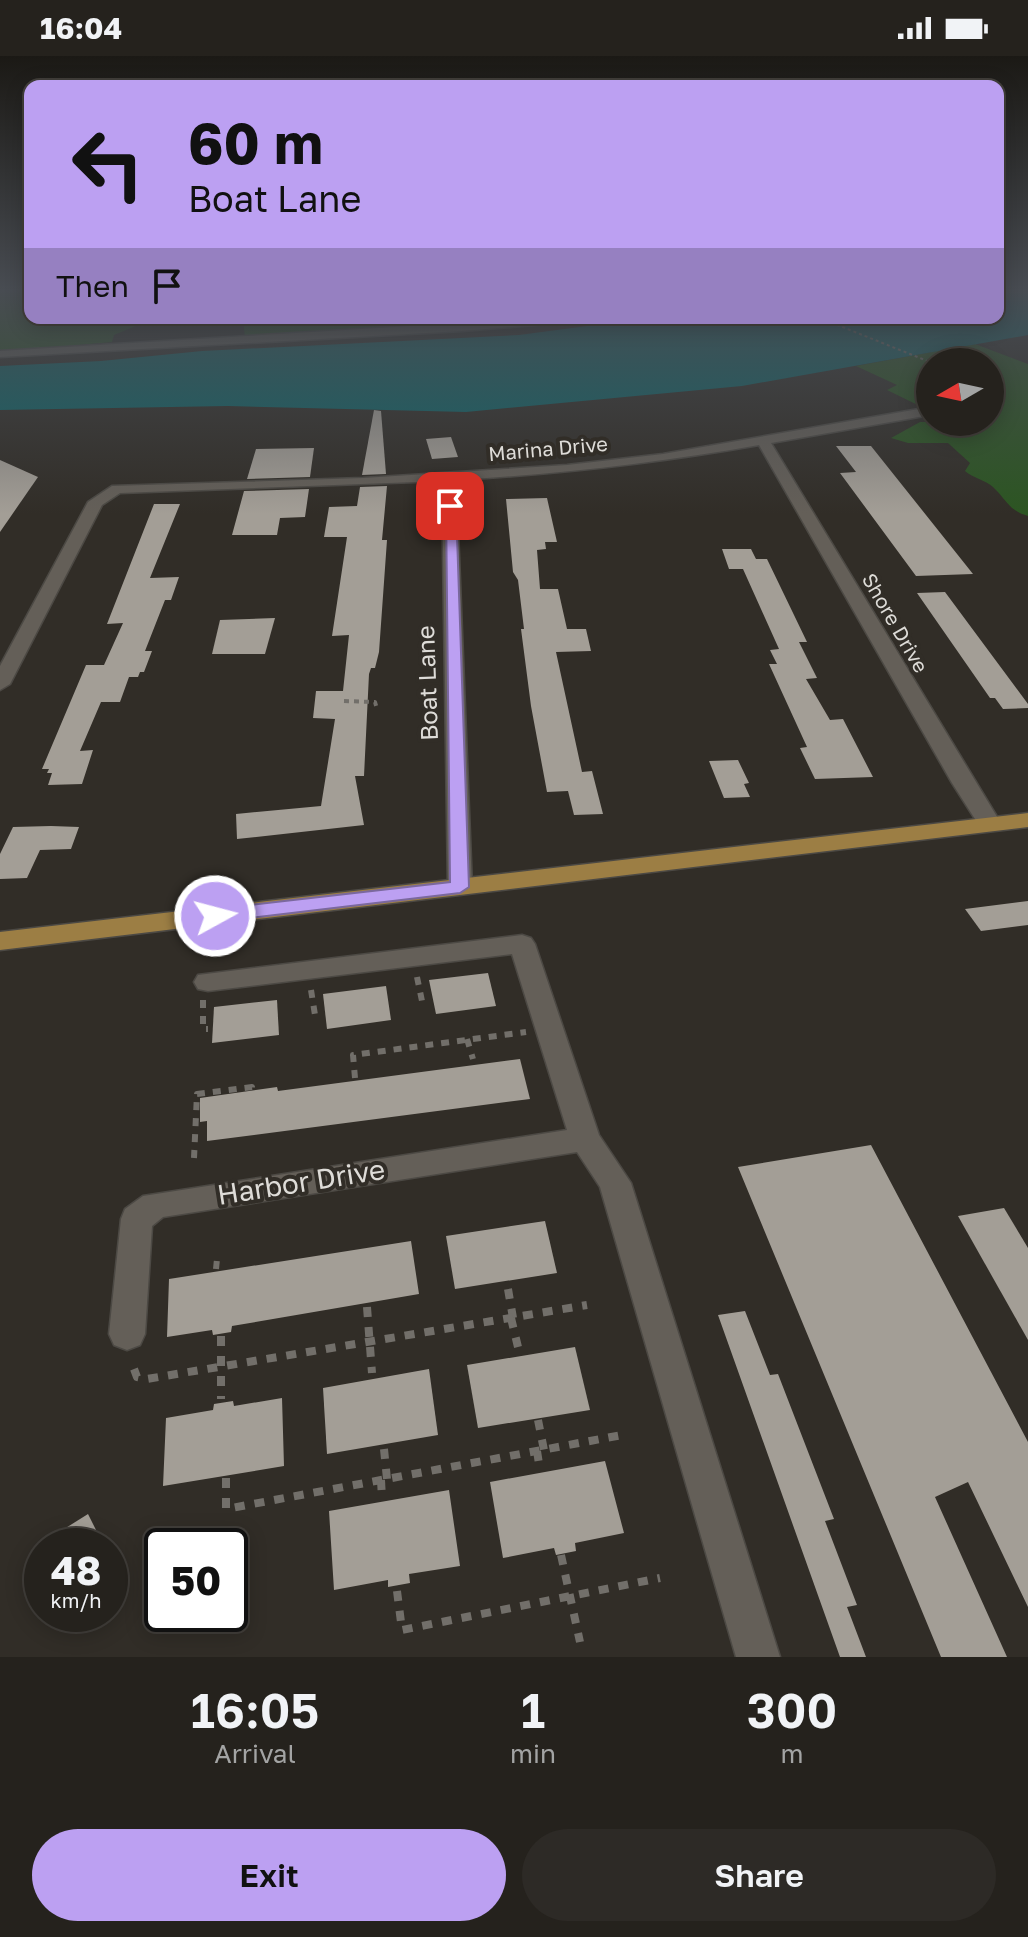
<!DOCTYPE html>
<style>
:root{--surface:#25221d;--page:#2d2a26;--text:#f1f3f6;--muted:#a3a4a4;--line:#423f3b;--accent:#bca0f2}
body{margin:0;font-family:"Golos Text",sans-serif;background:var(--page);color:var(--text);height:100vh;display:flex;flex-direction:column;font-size:30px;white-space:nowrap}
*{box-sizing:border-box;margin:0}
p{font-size:26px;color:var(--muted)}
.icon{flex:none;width:44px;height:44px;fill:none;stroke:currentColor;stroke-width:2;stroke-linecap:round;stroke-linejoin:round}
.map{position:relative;height:1601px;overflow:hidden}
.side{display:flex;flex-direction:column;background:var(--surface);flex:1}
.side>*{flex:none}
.top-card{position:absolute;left:24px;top:24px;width:980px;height:244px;border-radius:16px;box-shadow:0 4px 20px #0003,0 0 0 2px var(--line);background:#bca0f2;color:#111;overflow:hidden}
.needle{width:52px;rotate:261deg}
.controls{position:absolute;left:916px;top:292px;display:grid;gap:16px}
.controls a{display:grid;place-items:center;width:88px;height:88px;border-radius:50%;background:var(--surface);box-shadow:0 4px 20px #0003,0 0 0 2px var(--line);font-size:40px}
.speed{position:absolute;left:24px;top:1472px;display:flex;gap:16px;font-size:40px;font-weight:700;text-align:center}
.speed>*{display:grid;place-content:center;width:104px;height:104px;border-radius:50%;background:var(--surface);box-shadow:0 4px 20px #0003,0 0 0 2px var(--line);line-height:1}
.speed small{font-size:20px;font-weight:400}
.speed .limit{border:4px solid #111;border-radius:12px;background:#fff;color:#111}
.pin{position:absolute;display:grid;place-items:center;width:68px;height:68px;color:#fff;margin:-34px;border-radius:16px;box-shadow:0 4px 12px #0006}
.me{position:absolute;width:88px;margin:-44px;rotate:83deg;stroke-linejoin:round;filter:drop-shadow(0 0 6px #0008)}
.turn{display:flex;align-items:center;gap:28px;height:168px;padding:0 32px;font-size:36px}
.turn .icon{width:104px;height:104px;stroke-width:2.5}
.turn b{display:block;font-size:56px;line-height:68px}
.then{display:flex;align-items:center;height:76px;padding:0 32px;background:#0003;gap:16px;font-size:30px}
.eta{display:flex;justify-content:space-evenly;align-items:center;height:136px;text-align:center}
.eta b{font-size:48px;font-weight:600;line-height:56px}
.primary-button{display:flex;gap:16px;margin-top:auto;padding:16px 32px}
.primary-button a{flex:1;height:92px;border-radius:48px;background:var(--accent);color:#111;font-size:32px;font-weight:600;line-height:92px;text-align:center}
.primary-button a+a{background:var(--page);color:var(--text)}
.status{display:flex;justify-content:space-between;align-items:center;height:56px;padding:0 40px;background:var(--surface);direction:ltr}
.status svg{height:22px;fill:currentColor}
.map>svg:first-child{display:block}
</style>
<div class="status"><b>16:04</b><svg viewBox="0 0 49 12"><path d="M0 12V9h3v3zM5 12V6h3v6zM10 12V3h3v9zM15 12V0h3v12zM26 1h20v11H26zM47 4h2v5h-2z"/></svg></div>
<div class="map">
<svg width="1028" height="1601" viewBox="0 0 1028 1601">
<rect width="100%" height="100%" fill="#312d27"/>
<g fill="#2c5522">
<polygon points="0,234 30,234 30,262 148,262 148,265 114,279 112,286 0,296"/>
<polygon points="243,262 552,262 245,283"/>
<path d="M975 288 1028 308V460C1009 455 1006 443 993 431 985 424 973 422 965 415L970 407 948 387H908L891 382 920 366H990V306H930V355L887 334 897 329 856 310Z"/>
</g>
<polygon fill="#0f6568" points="998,234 1028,234 1028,279 742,330 466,356 228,350 0,354 0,310 101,305 202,295 519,279 648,262 998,262"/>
<g fill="#a39e96">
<polygon points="374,354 381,355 386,418 362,419"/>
<polygon points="451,381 458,401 432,403 426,383"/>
<polygon points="836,390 871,390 973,518 916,520 840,417 856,416"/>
<polygon points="314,392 310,421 247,423 256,393"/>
<polygon points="0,404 38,421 0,476"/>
<polygon points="387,430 382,484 387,484 379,596 375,612 371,612 369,618 364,720 355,720 364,769 237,783 236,758 321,750 335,663 313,662 316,635 343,635 349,579 332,580 347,481 324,481 329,451 357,450 360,431"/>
<polygon points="309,433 305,461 280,462 277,479 232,479 244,435"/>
<polygon points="547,442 557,486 545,486 546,493 537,494 540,533 558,533 567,573 586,573 591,595 556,596 582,716 592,715 603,758 574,759 568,735 547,736 531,650 521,573 524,573 518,524 513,516 506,443"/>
<polygon points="154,448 180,448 150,522 179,521 171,544 165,544 145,595 152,595 144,616 140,616 138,621 129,621 120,646 101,646 80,695 93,694 82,728 48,729 52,717 47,717 49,713 42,713 86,609 104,609 123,567 107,568"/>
<polygon points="722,493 751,493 756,503 767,503 807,586 799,586 817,622 806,623 830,664 843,663 873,721 815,723 800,692 807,691 769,608 777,608 770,594 779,593 743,513 729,513"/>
<polygon points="945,536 1028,648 1028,652 1003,653 995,642 990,642 917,537"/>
<polygon points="275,562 265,598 212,598 220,564"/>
<polygon points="738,704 749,727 744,728 750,741 724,742 709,705"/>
<polygon points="13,771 51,770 79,771 71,793 40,794 27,822 0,823 0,798"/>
<polygon points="1028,845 1028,869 981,875 965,853"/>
<polygon points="488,917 496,950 436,958 429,924"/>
<polygon points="386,930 391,964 327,973 323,938"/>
<polygon points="277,944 279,979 212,987 214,951"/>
<polygon points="520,1003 530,1043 207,1085 207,1065 200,1066 200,1042 277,1031 278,1035"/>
<polygon points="871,1089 1028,1386 1028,1551 968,1426 935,1441 1007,1601 941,1601 738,1111"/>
<polygon points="1004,1152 1028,1192 1028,1284 958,1160"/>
<polygon points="545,1165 557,1217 455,1233 446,1180"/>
<polygon points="411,1185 419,1238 232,1270 231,1276 213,1279 212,1274 167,1281 169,1223"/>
<polygon points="745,1255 770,1319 778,1318 834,1463 825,1465 857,1549 847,1551 866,1601 840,1601 718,1259"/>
<polygon points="575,1291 590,1354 478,1372 467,1309"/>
<polygon points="429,1313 438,1379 327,1398 323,1332"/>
<polygon points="282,1342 284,1410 163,1430 166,1362 213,1354 214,1348 233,1345 234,1350"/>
<polygon points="605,1405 624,1477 575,1487 576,1495 556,1499 554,1492 503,1502 490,1426"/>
<polygon points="449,1434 460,1510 409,1518 410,1527 388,1531 388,1524 334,1534 329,1455"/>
<polygon points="88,1458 104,1490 37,1490"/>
</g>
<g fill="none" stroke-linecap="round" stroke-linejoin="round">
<g stroke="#4c4944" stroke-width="3">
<g id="minor">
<polygon points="542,262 586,262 581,265 462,275 0,301 0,295"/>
<path d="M930 351V359L771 387 1002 769 998 774H982L952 727 759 389C658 407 558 418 456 424L472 831 469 836H451L448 831 442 425 120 437 102 449 10 628 0 634V610L88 446 112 430 363 422 567 409 663 398Z"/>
<polygon points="522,879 531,882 535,888 599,1079 631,1127 780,1601 736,1601 600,1131 577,1096 163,1161 152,1170 145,1278 140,1289 127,1294 114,1289 109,1278 121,1163 125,1153 143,1140 567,1074 512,898 208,935 198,933 194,926 198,919"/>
</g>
</g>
<g stroke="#4c4944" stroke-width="3">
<polygon id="major" points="1028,757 1028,771 0,894 0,876"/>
</g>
<g stroke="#726f6a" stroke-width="2" stroke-dasharray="3 3" stroke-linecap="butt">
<polyline points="820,262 930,306"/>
<polyline points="598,264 613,262"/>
</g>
<polyline stroke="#726f6a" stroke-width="4" stroke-dasharray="5 5" stroke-linecap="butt" points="344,645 375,646 377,653"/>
<g stroke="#726f6a" stroke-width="6" stroke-dasharray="8 8" stroke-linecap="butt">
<polyline points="417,921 422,945 429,944"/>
<polyline points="311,934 315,959 321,958"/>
<polyline points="203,944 203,973 208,973"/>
<polyline points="467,983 473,1003"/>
<polyline points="355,1022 353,999 526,976"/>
<polyline points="194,1102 197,1038 252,1031 252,1034"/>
<polyline points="216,1213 217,1203"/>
</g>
<g stroke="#726f6a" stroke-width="8" stroke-dasharray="10 10" stroke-linecap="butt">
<polyline points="508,1233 513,1262"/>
<polyline points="367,1251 372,1317"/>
<polyline points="511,1262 518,1291"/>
<polyline points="221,1280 221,1343"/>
<polyline points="134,1313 137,1321 147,1323 587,1249"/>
<polyline points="538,1364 544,1394"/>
<polyline points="384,1393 387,1423"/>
<polyline points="537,1395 540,1414"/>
<polyline points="226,1422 226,1453 622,1379"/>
<polyline points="381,1424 382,1442"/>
<polyline points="561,1499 580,1586"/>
<polyline points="397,1535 402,1574 660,1522"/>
</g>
<use href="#minor" fill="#645f58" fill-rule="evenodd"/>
<use href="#major" fill="#9c7e44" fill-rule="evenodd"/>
</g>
<linearGradient id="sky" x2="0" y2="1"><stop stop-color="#1b1915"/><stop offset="0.51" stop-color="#484c52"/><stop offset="1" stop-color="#484c52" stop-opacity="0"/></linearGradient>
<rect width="1028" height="458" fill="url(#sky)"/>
<polygon fill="#bca0f2" stroke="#7a689d" stroke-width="2" points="446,448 456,450 469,831 460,837 215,866 208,864 205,860 208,855 215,853 450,826"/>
<g text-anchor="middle" stroke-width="8" stroke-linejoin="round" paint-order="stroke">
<g font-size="20" fill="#dedcd8" stroke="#312d27">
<text transform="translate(548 393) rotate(-5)" y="7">Marina Drive</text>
<text transform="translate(895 567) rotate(60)" y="7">Shore Drive</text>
</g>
<g font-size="24" fill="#dedcd8" stroke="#312d27">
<text transform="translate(428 627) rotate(-92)" y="8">Boat Lane</text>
</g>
<g font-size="28" fill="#dedcd8" stroke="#312d27">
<text transform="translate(301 1126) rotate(-9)" y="10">Harbor Drive</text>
</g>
</g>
</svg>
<div class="controls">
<a><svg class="needle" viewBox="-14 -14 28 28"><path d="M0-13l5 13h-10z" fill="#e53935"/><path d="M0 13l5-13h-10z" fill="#a3a4a4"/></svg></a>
</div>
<div class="speed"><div>48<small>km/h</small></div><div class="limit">50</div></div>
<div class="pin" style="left:450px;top:450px;background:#d93025"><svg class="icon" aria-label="arrive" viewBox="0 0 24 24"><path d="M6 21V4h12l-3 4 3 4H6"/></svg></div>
<svg class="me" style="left:215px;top:860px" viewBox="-20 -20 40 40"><circle r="17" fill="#bca0f2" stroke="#fff" stroke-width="3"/><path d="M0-11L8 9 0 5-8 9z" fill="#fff"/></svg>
<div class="top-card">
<div class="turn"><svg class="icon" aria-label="left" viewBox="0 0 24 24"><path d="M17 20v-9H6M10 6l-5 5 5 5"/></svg><div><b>60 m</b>Boat Lane</div></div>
<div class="then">Then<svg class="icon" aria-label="arrive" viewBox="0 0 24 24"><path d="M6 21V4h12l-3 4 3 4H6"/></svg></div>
</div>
</div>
<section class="side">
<div class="eta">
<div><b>16:05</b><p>Arrival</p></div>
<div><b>1</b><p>min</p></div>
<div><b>300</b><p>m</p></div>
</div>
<div class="primary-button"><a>Exit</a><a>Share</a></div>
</section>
